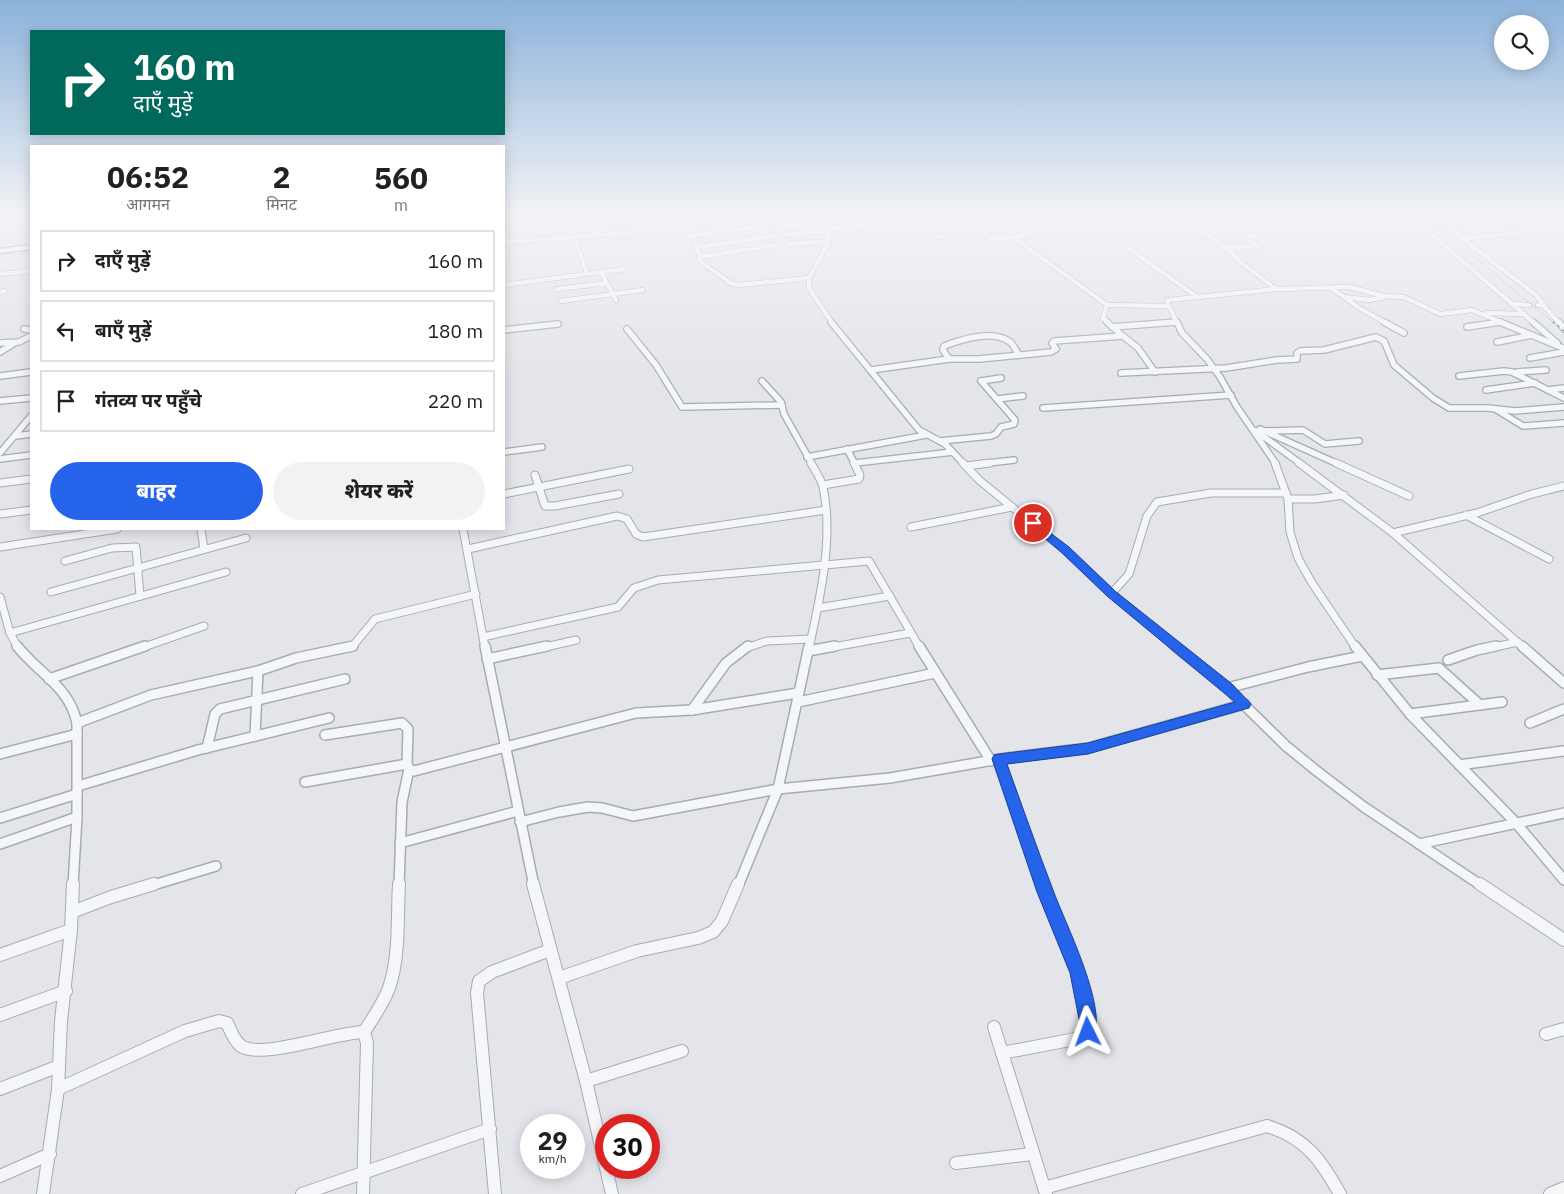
<!DOCTYPE html>
<html lang="hi">
<meta charset="utf-8">
<style>
:root{--surface:#fff;--page:#f2f2f2;--text:#202124;--muted:#757577;--line:#e0e0e0;--accent:#2563eb}
body{margin:0;font-family:"IBM Plex Sans","Noto Sans Devanagari",sans-serif;background:var(--page);color:var(--text);height:100vh;display:flex;flex-direction:column;font-size:19px;white-space:nowrap}
*{box-sizing:border-box;margin:0}
p{font-size:16px;color:var(--muted)}
.icon{flex:none;width:28px;height:28px;fill:none;stroke:currentColor;stroke-width:2;stroke-linecap:round;stroke-linejoin:round}
.map{position:relative;flex:1;overflow:hidden}
.sheet{position:absolute;left:30px;top:145px;width:475px;height:385px;display:flex;flex-direction:column;background:var(--surface);border-radius:0px;box-shadow:0 2px 12px #0003}
.sheet>*{flex:none}
.hud{position:absolute;left:30px;top:30px;width:475px;height:105px;border-radius:0px;box-shadow:0 2px 12px #0003;background:#00695c;color:#fff;overflow:hidden}
.tools{position:absolute;left:1494px;top:15px;display:grid;gap:10px}
.tools a{display:grid;place-items:center;width:55px;height:55px;border-radius:50%;background:var(--surface);box-shadow:0 2px 12px #0003;font-size:25px}
.speed{position:absolute;left:520px;top:1114px;display:flex;gap:10px;font-size:25px;font-weight:700;text-align:center}
.speed>*{display:grid;place-content:center;width:65px;height:65px;border-radius:50%;background:var(--surface);box-shadow:0 2px 12px #0003;line-height:1}
.speed small{font-size:12px;font-weight:400}
.speed .limit{border:8px solid #d22;background:#fff;color:#111}
.pin{position:absolute;display:grid;place-items:center;width:42px;height:42px;color:#fff;margin:-21px;border:2px solid #fff;border-radius:50%;box-shadow:0 1px 5px #0007}
.me{position:absolute;width:55px;margin:-28px;rotate:357deg;stroke-linejoin:round;filter:drop-shadow(0 0 4px #0008)}
.turn{display:flex;align-items:center;gap:18px;height:105px;padding:0 20px;font-size:22px}
.turn .icon{width:65px;height:65px;stroke-width:2.5}
.turn b{display:block;font-size:35px;line-height:42px}
.eta{display:flex;justify-content:space-evenly;align-items:center;height:85px;text-align:center}
.eta b{font-size:30px;font-weight:800;line-height:35px}
.primary-button{display:flex;gap:10px;margin-top:auto;padding:10px 20px}
.primary-button a{flex:1;height:58px;border-radius:30px;background:var(--accent);color:#fff;font-size:20px;font-weight:800;line-height:58px;text-align:center}
.primary-button a+a{background:var(--page);color:var(--text)}
ul{padding:0;list-style:none}
li{display:flex;align-items:center;gap:15px;height:62px;margin:0 10px 8px;padding:0 10px;border:2px solid var(--line);border-radius:0px}
li div{flex:1}
li b{display:block;font-size:19px}
li em{font-style:normal}
.map>svg:first-child{display:block}
</style>
<div class="map">
<svg width="1564" height="1194" viewBox="0 0 1564 1194">
<rect width="100%" height="100%" fill="#e3e5ea"/>
<g fill="none" stroke-linecap="round" stroke-linejoin="round">
<g stroke="#a8abb4" stroke-width="5.5">
<g id="minor-far4">
<polyline points="0,214 7,214"/>
<polyline points="587,214 599,235"/>
<polyline points="668,214 695,241 701,262 732,284 740,285 809,278"/>
<polyline points="831,214 829,241 809,278 809,288 832,323"/>
<polyline points="1008,214 1031,233 1013,237 1107,305 1103,318 1109,323"/>
<polyline points="1241,214 1272,231"/>
<polyline points="1408,214 1534,323"/>
<polyline points="1431,214 1537,296 1544,305 1538,305"/>
<polyline points="780,215 789,226"/>
<polyline points="775,227 831,222"/>
<polyline points="831,228 862,226 863,224 857,216"/>
<polyline points="782,235 831,231"/>
<polyline points="691,236 761,226 755,220"/>
<polyline points="574,237 587,273"/>
<polyline points="932,238 944,236 942,232 976,230 992,239 1013,237"/>
<polyline points="1462,239 1541,230 1506,216 1511,214"/>
<polyline points="504,242 684,229"/>
<polyline points="787,244 829,241"/>
<polyline points="698,247 774,236"/>
<polyline points="1128,248 1196,296"/>
<polyline points="1227,248 1258,246 1246,237 1254,235"/>
<polyline points="699,257 777,245"/>
<polyline points="601,272 616,300"/>
<polyline points="0,274 31,271"/>
<polyline points="504,285 624,269"/>
<polyline points="1331,288 1361,309 1386,323"/>
<polyline points="557,289 607,283"/>
<polyline points="1276,289 1349,287 1384,296 1404,297 1440,314 1472,310 1503,323"/>
<polyline points="0,292 5,291"/>
<polyline points="1345,297 1369,300 1385,297"/>
<polyline points="561,301 643,290"/>
<polyline points="1512,304 1529,305"/>
<polyline points="1107,305 1168,306"/>
<polyline points="1543,305 1559,323"/>
<polyline points="1486,313 1524,314"/>
<polyline points="1162,323 1176,322"/>
<polyline points="1177,323 1167,302 1168,300 1276,289 1239,261 1227,248 1192,225 1180,214"/>
<polyline points="1493,323 1500,322"/>
</g>
</g>
<g stroke="#a8abb4" stroke-width="8">
<g id="minor-far3">
<polyline points="831,322 919,430 945,444 964,464"/>
<polyline points="1107,322 1123,336"/>
<polyline points="1177,322 1182,333 1207,359 1220,377 1237,407 1276,464"/>
<polyline points="1384,322 1404,333"/>
<polyline points="1500,322 1563,348"/>
<polyline points="1533,322 1557,343"/>
<polyline points="1559,322 1564,329"/>
<polyline points="1112,327 1176,322"/>
<polyline points="1467,327 1500,322"/>
<polyline points="24,329 31,330"/>
<polyline points="627,329 656,365 682,407 782,405"/>
<polyline points="504,330 558,324"/>
<polyline points="1497,342 1532,335"/>
<polyline points="0,343 19,342 31,336"/>
<polyline points="0,352 13,344"/>
<polyline points="1530,358 1564,352"/>
<path d="M949 359 943 350 944 346C962 339 993 329 1010 342 1014 345 1016 351 1019 355"/>
<polyline points="871,370 949,359 979,359 1051,352 1056,349 1052,343 1054,341 1123,336 1138,348 1155,372"/>
<polyline points="1517,372 1546,370"/>
<polyline points="1121,373 1226,368 1277,360 1297,359 1297,353 1300,351 1324,350 1376,337 1384,341 1394,365 1433,398 1449,408 1488,408 1515,411 1564,407"/>
<polyline points="0,376 31,372"/>
<polyline points="1459,376 1504,371 1512,372 1564,398"/>
<polyline points="762,381 781,402 784,414 812,464"/>
<polyline points="981,381 1001,378"/>
<polyline points="1486,390 1535,383"/>
<polyline points="1548,390 1564,388"/>
<polyline points="997,399 1023,396"/>
<polyline points="0,401 31,398"/>
<polyline points="1043,408 1231,395"/>
<polyline points="1497,410 1523,426 1564,423"/>
<polyline points="1260,429 1338,464"/>
<polyline points="1256,431 1301,464"/>
<polyline points="1266,431 1303,430 1325,444 1359,441"/>
<polyline points="16,436 31,434"/>
<polyline points="940,441 991,436 996,434 1001,427 1014,424 1015,420 981,381"/>
<polyline points="847,449 855,464"/>
<polyline points="504,452 542,447"/>
<polyline points="0,453 31,416"/>
<polyline points="807,457 926,435"/>
<polyline points="0,459 31,455"/>
<polyline points="855,463 953,452"/>
<polyline points="980,464 1014,460"/>
</g>
</g>
<g stroke="#a8abb4" stroke-width="9">
<g id="minor-far2">
<polyline points="963,463 979,480 1065,550 1128,608 1177,648"/>
<polyline points="1275,463 1288,499 1290,532 1298,558 1312,583 1356,648"/>
<polyline points="1299,463 1393,533 1524,648"/>
<polyline points="1336,463 1409,496"/>
<polyline points="966,466 990,463"/>
<polyline points="535,475 545,506 555,506 619,494"/>
<polyline points="0,483 31,479"/>
<polyline points="823,485 859,479 860,475 854,463"/>
<polyline points="504,494 629,469"/>
<polyline points="1288,499 1315,499 1344,495"/>
<polyline points="0,514 31,510"/>
<polyline points="1466,515 1549,559"/>
<polyline points="911,527 1012,507"/>
<polyline points="201,529 204,549"/>
<polyline points="463,529 485,648"/>
<polyline points="1393,533 1477,513 1532,494 1564,486"/>
<polyline points="0,547 117,529"/>
<polyline points="468,549 617,516 627,519 636,534 643,537 826,510"/>
<polyline points="65,561 112,548 136,547 140,596"/>
<polyline points="51,592 246,538"/>
<polyline points="1111,594 1129,574 1147,516 1157,502 1211,493 1286,493"/>
<polyline points="0,597 10,633 18,648"/>
<polyline points="818,608 890,596"/>
<polyline points="10,633 226,572"/>
<polyline points="483,637 618,607 634,588 658,580 869,561 920,648"/>
<polyline points="141,648 204,626"/>
<polyline points="349,648 352,647 375,619 476,594"/>
<polyline points="541,648 576,640"/>
<polyline points="746,648 767,641 811,639"/>
<path d="M809 648C820 599 834 537 823 487 821 479 815 470 811 463"/>
<polyline points="828,648 910,633"/>
<polyline points="1490,648 1518,642"/>
</g>
</g>
<g stroke="#a8abb4" stroke-width="12">
<g id="minor-far1">
<path d="M17 646C39 674 69 686 77 723V817L73 886"/>
<polyline points="485,646 534,886"/>
<polyline points="919,646 991,761"/>
<polyline points="1175,646 1227,688 1286,746 1318,772 1364,807 1482,886"/>
<polyline points="1355,646 1410,714 1516,823 1564,880"/>
<polyline points="1522,646 1564,683"/>
<polyline points="808,651 835,646"/>
<polyline points="487,659 547,646"/>
<polyline points="1448,660 1477,650 1496,646"/>
<polyline points="1377,675 1439,668 1480,705"/>
<polyline points="49,679 145,646"/>
<polyline points="1227,688 1308,667 1362,656"/>
<polyline points="798,702 935,673"/>
<polyline points="692,710 726,663 748,646"/>
<polyline points="1410,714 1502,702"/>
<polyline points="77,723 151,695 258,671 296,658 353,646"/>
<polyline points="1530,723 1564,709"/>
<polyline points="325,735 402,723 408,729 407,764 409,769 414,771 636,713 692,710 798,693"/>
<polyline points="255,736 258,671"/>
<polyline points="207,748 215,714 220,709 345,679"/>
<polyline points="0,754 77,734"/>
<polyline points="999,759 1043,886"/>
<polyline points="1459,765 1563,751"/>
<polyline points="305,782 407,764"/>
<polyline points="78,786 198,750 329,718"/>
<polyline points="0,818 77,794"/>
<polyline points="520,822 559,812 588,807 602,808 633,816 778,789 890,778 999,759 1088,748 1245,704"/>
<polyline points="400,843 518,811"/>
<polyline points="0,844 77,817"/>
<polyline points="1419,844 1564,813"/>
<polyline points="150,886 216,866"/>
<polyline points="399,886 402,802 409,769"/>
<polyline points="738,886 778,789 809,646"/>
</g>
</g>
<g stroke="#a8abb4" stroke-width="14">
<g id="minor">
<polyline points="533,884 586,1081 612,1194"/>
<polyline points="1480,884 1564,940"/>
<polyline points="72,912 111,897 154,884"/>
<polyline points="0,955 71,930"/>
<polyline points="559,978 637,951 698,938 713,932 722,921 738,884"/>
<polyline points="0,1015 66,991"/>
<polyline points="994,1027 1046,1194"/>
<path d="M364 1032C373 1018 383 1004 389 988 400 956 397 918 399 884"/>
<polyline points="1546,1034 1564,1029"/>
<polyline points="1002,1053 1075,1039 1085,1034 1089,1024 1078,973 1042,884"/>
<polyline points="586,1081 682,1051"/>
<polyline points="0,1089 59,1066"/>
<path d="M58 1089 185 1031 219 1021 227 1023C231 1031 234 1041 241 1046 262 1060 336 1032 364 1032L367 1043 363 1194"/>
<polyline points="956,1163 1032,1154"/>
<polyline points="0,1176 50,1154"/>
<path d="M1044 1188 1267 1126C1306 1138 1321 1160 1340 1194"/>
<polyline points="43,1194 58,1089 61,1021 71,930 73,884"/>
<polyline points="302,1194 490,1129"/>
<polyline points="495,1194 477,993 479,981 492,972 550,950"/>
<polyline points="1550,1194 1564,1188"/>
</g>
</g>
<g stroke="#a3a8b4" stroke-width="3">
<polygon id="primary" points="31,245 31,249 0,253 0,249"/>
</g>
<use href="#minor-far4" stroke="#f5f6f8" stroke-width="4.5"/>
<use href="#minor-far3" stroke="#f5f6f8" stroke-width="5.5"/>
<use href="#minor-far2" stroke="#f5f6f8" stroke-width="7"/>
<use href="#minor-far1" stroke="#f5f6f8" stroke-width="9"/>
<use href="#minor" stroke="#f5f6f8" stroke-width="12"/>
<use href="#primary" fill="#fff" fill-rule="evenodd"/>
<polyline stroke="#7e8392" stroke-width="1" stroke-dasharray="1 2.5" stroke-linecap="butt" points="1422,214 1554,323"/>
<polyline stroke="#7e8392" stroke-width="2" stroke-dasharray="2 4" stroke-linecap="butt" points="1553,322 1564,331"/>
</g>
<linearGradient id="sky" x2="0" y2="1"><stop stop-color="#8cb2da"/><stop offset="0.56" stop-color="#f2f3f6"/><stop offset="1" stop-color="#f2f3f6" stop-opacity="0"/></linearGradient>
<rect width="1564" height="381" fill="url(#sky)"/>
<path fill="#2563eb" stroke="#184099" d="M1033 520 1069 547 1115 591 1232 684 1251 704 1249 708 1245 709 1088 754 1007 764C1022 806 1037 848 1053 890 1065 923 1107 1005 1094 1038L1088 1040 1081 1038 1079 1032 1080 1024 1070 973 1037 892 992 759 994 755 999 754 1088 743 1235 702 1107 596 1061 552 1029 525 1028 523 1029 521Z"/>
</svg>
<div class="tools">
<a><svg class="icon" aria-label="search" viewBox="0 0 24 24"><circle cx="10" cy="10" r="6"/><path d="M15 15l6 6"/></svg></a>
</div>
<div class="speed"><div>29<small>km/h</small></div><div class="limit">30</div></div>
<div class="pin" style="left:1033px;top:523px;background:#d93025"><svg class="icon" aria-label="arrive" viewBox="0 0 24 24"><path d="M6 21V4h12l-3 4 3 4H6"/></svg></div>
<svg class="me" style="left:1088px;top:1032px" viewBox="-20 -20 40 40"><path d="M0-17L14 15 0 8-14 15z" fill="#2563eb" stroke="#fff" stroke-width="4"/></svg>
<div class="hud">
<div class="turn"><svg class="icon" aria-label="right" viewBox="0 0 24 24"><path d="M7 20v-9h11M14 6l5 5-5 5"/></svg><div><b>160 m</b>दाएँ मुड़ें</div></div>
</div>
<section class="sheet">
<div class="eta">
<div><b>06:52</b><p>आगमन</p></div>
<div><b>2</b><p>मिनट</p></div>
<div><b>560</b><p>m</p></div>
</div>
<ul>
<li><svg class="icon" aria-label="right" viewBox="0 0 24 24"><path d="M7 20v-9h11M14 6l5 5-5 5"/></svg><div><b>दाएँ मुड़ें</b></div><em>160 m</em></li>
<li><svg class="icon" aria-label="left" viewBox="0 0 24 24"><path d="M17 20v-9H6M10 6l-5 5 5 5"/></svg><div><b>बाएँ मुड़ें</b></div><em>180 m</em></li>
<li><svg class="icon" aria-label="arrive" viewBox="0 0 24 24"><path d="M6 21V4h12l-3 4 3 4H6"/></svg><div><b>गंतव्य पर पहुँचे</b></div><em>220 m</em></li>
</ul>
<div class="primary-button"><a>बाहर</a><a>शेयर करें</a></div>
</section>
</div>
